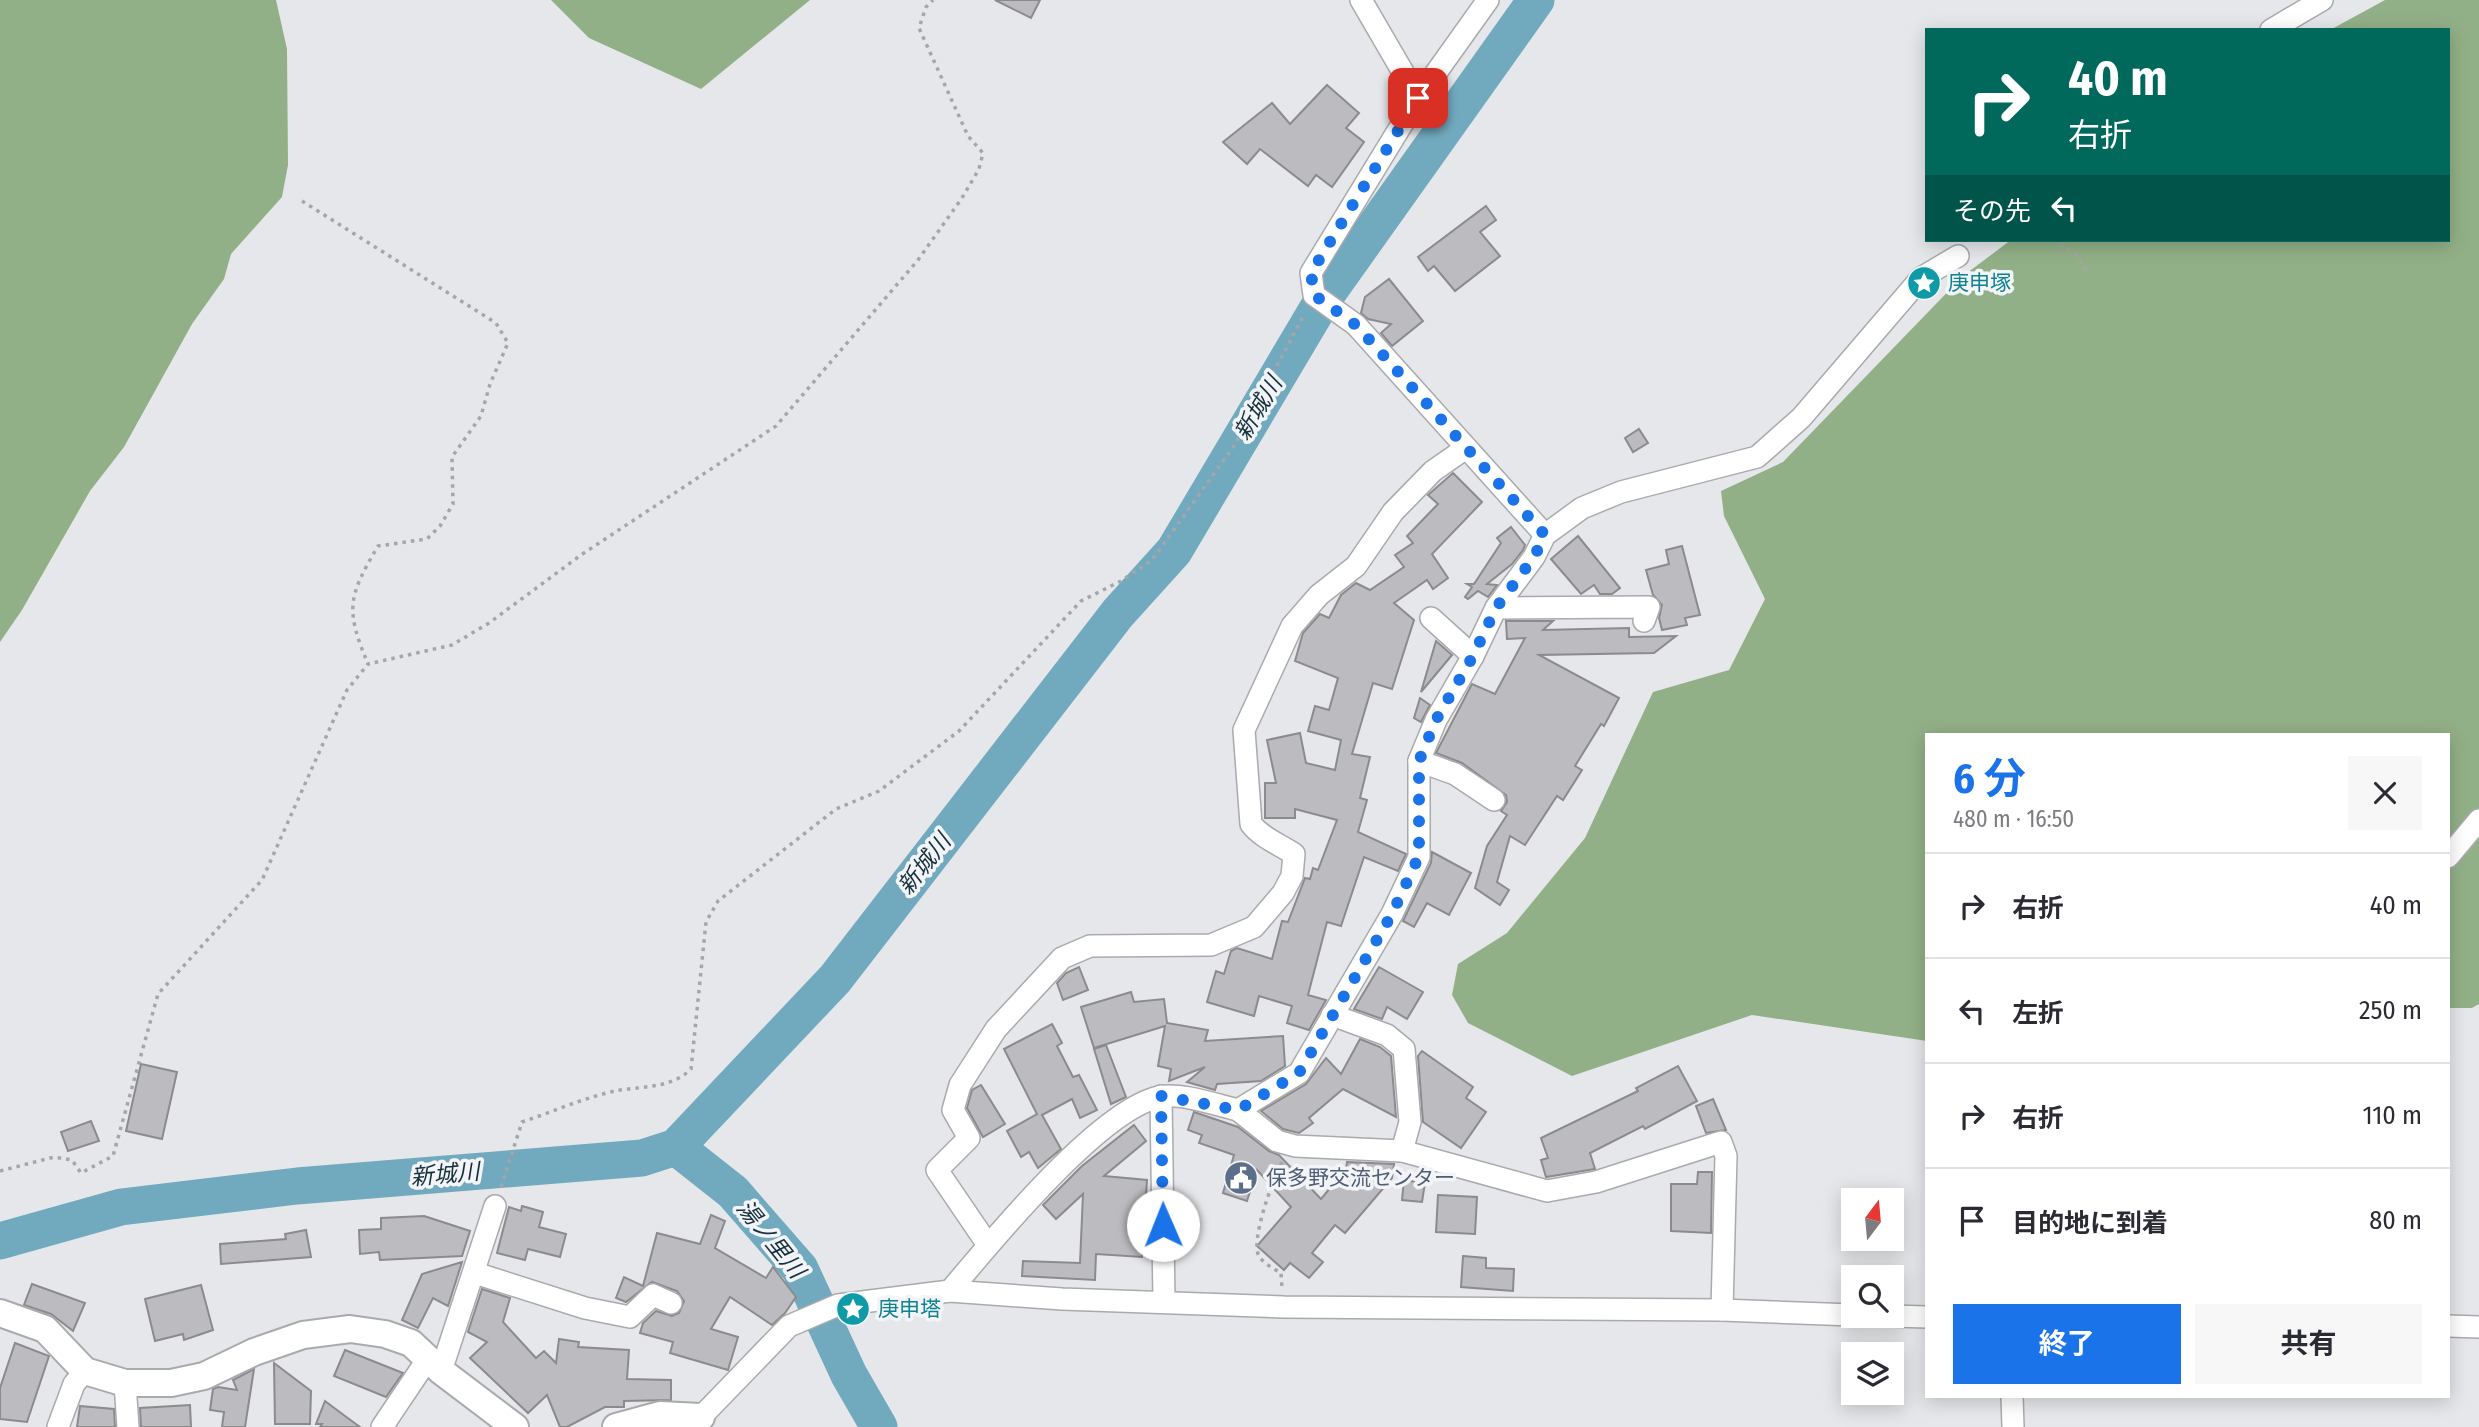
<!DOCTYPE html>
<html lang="ja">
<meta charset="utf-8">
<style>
:root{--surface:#fff;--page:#f7f7f7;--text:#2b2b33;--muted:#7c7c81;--line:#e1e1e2;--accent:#1a73e8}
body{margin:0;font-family:"Fira Sans Condensed","Noto Sans JP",sans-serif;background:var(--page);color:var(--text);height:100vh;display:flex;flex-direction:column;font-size:26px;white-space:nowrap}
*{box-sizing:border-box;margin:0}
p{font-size:23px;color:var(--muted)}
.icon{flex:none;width:38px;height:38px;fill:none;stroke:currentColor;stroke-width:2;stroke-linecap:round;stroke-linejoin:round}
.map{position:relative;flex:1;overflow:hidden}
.side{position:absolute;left:1925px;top:733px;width:525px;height:665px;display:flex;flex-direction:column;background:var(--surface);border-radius:0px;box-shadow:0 4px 18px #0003}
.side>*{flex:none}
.top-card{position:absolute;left:1925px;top:28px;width:525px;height:214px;border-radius:0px;box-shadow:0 4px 18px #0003;background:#00695c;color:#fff;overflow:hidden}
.needle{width:46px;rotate:16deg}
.controls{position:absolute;left:1841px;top:1188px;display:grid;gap:14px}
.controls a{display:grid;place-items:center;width:63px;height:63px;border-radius:0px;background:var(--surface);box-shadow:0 4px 18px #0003;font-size:35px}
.pin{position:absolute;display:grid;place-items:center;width:60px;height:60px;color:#fff;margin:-30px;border-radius:14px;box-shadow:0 4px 10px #0006}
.me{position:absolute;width:77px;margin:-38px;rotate:359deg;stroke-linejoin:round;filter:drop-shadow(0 0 5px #0008)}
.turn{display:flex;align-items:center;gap:24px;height:147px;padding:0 28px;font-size:32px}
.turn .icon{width:91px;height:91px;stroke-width:2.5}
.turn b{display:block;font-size:49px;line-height:60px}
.then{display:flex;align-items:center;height:66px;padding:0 28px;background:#0003;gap:14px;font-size:26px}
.round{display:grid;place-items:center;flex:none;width:74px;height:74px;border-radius:0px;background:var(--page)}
.overview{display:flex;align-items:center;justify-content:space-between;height:119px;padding:0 28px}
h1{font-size:42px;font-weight:700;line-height:52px;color:var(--accent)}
.button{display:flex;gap:14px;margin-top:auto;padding:14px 28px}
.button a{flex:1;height:80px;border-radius:0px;background:var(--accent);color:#fff;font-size:28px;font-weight:700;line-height:80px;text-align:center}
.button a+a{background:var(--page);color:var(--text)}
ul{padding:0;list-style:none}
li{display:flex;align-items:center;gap:21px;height:105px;padding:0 28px;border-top:2px solid var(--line)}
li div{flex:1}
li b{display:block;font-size:26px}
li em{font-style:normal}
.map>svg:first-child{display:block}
</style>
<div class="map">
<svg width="2479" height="1427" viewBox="0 0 2479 1427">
<rect width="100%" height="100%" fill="#e6e7ea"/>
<g fill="#92b087">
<polygon points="0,0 276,0 287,49 288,165 282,197 231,254 224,279 192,324 124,447 90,491 22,610 0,642"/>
<polygon points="551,0 810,0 701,89 589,38"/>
<polygon points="2385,0 2479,0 2479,1004 2472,1008 2448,1008 2448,735 1927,735 1927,1041 1752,1015 1572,1076 1468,1023 1452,995 1458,964 1507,933 1585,838 1653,692 1729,670 1765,599 1724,516 1721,491 1783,462 1963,276 2011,240 2448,240 2448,30 2330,30"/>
</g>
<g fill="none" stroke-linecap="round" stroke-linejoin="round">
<g stroke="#71aabe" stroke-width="37">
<polyline points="676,1147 733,1192 800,1269 849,1375 879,1427"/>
<polyline points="0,1241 121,1207 297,1186 642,1158 676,1147 835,979 1118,613 1174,551 1324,298 1536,0"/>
</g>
</g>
<g fill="#bcbcc0" stroke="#8b8b8e" stroke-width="2">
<polygon points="995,0 1040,0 1031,18"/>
<polygon points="1327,85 1359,113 1346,128 1364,142 1332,187 1316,175 1308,186 1260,149 1247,164 1223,142 1272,103 1290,124"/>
<polygon points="1486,206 1496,220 1480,232 1500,256 1455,291 1434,266 1428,271 1418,257"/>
<polygon points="1389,279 1423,321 1392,346 1381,333 1391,324 1368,319 1361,313 1365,297"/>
<polygon points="1639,429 1648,443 1633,452 1625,438"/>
<polygon points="1453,473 1482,502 1432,554 1448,578 1433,589 1427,580 1394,603 1414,620 1392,689 1373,683 1352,754 1370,757 1360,798 1367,800 1358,832 1406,854 1398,871 1364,857 1341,926 1327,922 1308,995 1326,1000 1309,1030 1287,1023 1292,1006 1259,996 1254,1016 1207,1002 1216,971 1224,974 1231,951 1237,948 1272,959 1282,921 1288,922 1305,878 1310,879 1313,868 1318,870 1337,820 1295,809 1295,818 1265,818 1265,783 1276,783 1267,740 1300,733 1306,763 1335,770 1341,740 1308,731 1315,706 1329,710 1338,678 1295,661 1303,633 1320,614 1329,618 1341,595 1356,583 1370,590 1404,567 1395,555 1413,543 1407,536 1438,504 1428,495"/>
<polygon points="1511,527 1525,545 1523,550 1512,564 1487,584 1497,585 1488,597 1478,591 1468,599 1465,597 1472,587 1467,584 1474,584 1501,543 1497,538"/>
<polygon points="1578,536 1620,588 1612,594 1600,594 1594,585 1581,594 1551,559"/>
<polygon points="1682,546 1700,615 1685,618 1687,625 1662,630 1659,618 1662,605 1653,595 1646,570 1669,564 1666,550"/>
<polygon points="1506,621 1553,621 1543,630 1629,628 1629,637 1676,636 1654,653 1539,655 1619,698 1604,726 1601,724 1575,766 1582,770 1563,800 1557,796 1525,845 1510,836 1497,882 1509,890 1500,905 1475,888 1487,846 1507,815 1501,811 1507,802 1506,795 1462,763 1436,753 1472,684 1495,694 1525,638 1507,639"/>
<polygon points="1436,641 1452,655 1421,692"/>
<polygon points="1420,698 1430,705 1421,722 1414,718"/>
<polygon points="1432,852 1471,873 1449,915 1427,903 1414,927 1403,921 1431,863"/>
<polygon points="1079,967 1088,990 1063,1000 1057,983 1066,973"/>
<polygon points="1379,967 1423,992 1407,1019 1387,1007 1382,1019 1354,1009"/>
<polygon points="1131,992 1134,1002 1164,999 1167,1023 1208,1030 1205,1041 1283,1036 1285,1066 1261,1081 1217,1084 1215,1090 1187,1082 1205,1067 1169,1081 1171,1069 1158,1066 1165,1026 1094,1048 1081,1007"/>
<polygon points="1052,1024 1062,1043 1057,1046 1073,1077 1079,1075 1097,1110 1080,1118 1072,1099 1042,1115 1061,1149 1038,1168 1029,1152 1021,1157 1007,1131 1037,1114 1004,1049"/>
<polygon points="1360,1039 1380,1047 1391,1056 1396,1117 1343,1089 1309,1118 1313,1123 1299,1133 1283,1129 1261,1111 1306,1084 1326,1058 1341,1074"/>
<polygon points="1106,1045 1126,1097 1111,1104 1094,1049"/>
<polygon points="1422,1051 1473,1087 1466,1098 1486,1112 1461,1148 1423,1122 1418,1056"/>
<polygon points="141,1064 177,1072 162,1139 126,1131"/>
<polygon points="1678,1066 1697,1101 1645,1129 1643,1126 1590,1153 1595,1169 1546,1177 1541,1160 1548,1158 1541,1138 1638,1091 1636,1088"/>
<polygon points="981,1085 1005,1124 983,1137 967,1108 972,1090"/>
<polygon points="1713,1099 1726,1130 1706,1133 1696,1106"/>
<polygon points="1194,1112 1238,1127 1269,1151 1279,1155 1321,1199 1346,1169 1347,1162 1394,1164 1392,1178 1345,1233 1335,1225 1312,1253 1323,1262 1309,1278 1290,1263 1284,1270 1257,1246 1291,1207 1257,1170 1247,1201 1223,1193 1234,1155 1199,1143 1202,1135 1188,1130"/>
<polygon points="91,1121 99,1141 68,1151 61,1132"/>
<polygon points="1134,1125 1146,1141 1104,1176 1147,1180 1142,1257 1096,1254 1095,1280 1022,1276 1023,1261 1080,1263 1083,1194 1056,1219 1043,1205 1082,1166"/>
<polygon points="1698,1172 1712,1172 1711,1233 1671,1231 1671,1184 1697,1184"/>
<polygon points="1404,1180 1425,1183 1422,1202 1402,1200"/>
<polygon points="1438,1195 1477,1197 1475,1234 1436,1232"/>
<polygon points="522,1206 543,1212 539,1227 566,1234 560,1257 528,1249 525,1260 497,1253 509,1207 521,1211"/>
<polygon points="711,1215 725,1221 715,1248 766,1278 773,1267 796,1297 785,1313 772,1325 730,1297 711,1329 738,1337 728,1370 670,1353 673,1342 640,1333 643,1323 656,1311 672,1316 679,1313 684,1301 677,1291 652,1282 626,1302 616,1298 624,1277 643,1286 657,1233 700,1244"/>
<polygon points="424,1216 470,1231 462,1256 380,1260 379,1252 360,1254 359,1230 381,1229 381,1218"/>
<polygon points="306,1230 311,1257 221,1264 220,1244 286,1239 285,1234"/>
<polygon points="1463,1256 1486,1258 1486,1268 1514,1269 1513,1291 1461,1287"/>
<polygon points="462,1262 448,1306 433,1298 418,1328 402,1320 422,1274"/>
<polygon points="32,1284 85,1303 73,1331 51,1314 24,1305"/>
<polygon points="201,1285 213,1330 184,1340 183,1334 155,1341 145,1299"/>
<polygon points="482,1289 510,1298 503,1322 536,1358 544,1351 556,1363 559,1339 579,1342 578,1347 629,1350 627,1379 671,1380 671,1400 624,1401 624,1407 605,1407 567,1427 560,1427 547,1395 528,1413 470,1358 487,1342 468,1332"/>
<polygon points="15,1343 49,1356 27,1422 0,1419 0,1388"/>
<polygon points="345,1350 403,1373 386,1397 334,1376"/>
<polygon points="274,1363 311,1391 310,1424 275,1424"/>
<polygon points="254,1369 245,1427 222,1427 224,1412 210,1410 213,1389 218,1387 237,1390 233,1380"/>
<polygon points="325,1401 345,1416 360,1427 320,1427 322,1424 316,1424"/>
<polygon points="190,1405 191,1427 141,1427 140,1408"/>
<polygon points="80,1406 114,1409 115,1427 77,1427"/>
</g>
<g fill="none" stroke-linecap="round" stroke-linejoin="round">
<g stroke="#a9aaad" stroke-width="24">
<g id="minor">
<polyline points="1361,0 1418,98"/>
<polyline points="1488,0 1418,98 1311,273 1314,295 1356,325 1545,535"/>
<polyline points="2271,30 2322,0"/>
<polyline points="1496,608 1649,607 1644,621"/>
<polyline points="1431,618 1473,656"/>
<polyline points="1419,761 1455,774 1494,800"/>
<polyline points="2448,857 2479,820"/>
<polyline points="1332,1015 1387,1035 1404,1049 1410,1122 1402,1151"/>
<polyline points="1161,1096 1164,1302"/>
<polyline points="1238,1110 1277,1141 1295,1146 1402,1151 1547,1191 1596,1182 1721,1142 1726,1156 1722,1310"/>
<path d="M988 1245 937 1170 969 1138 953 1110 960 1085 996 1029 1062 958 1090 946 1211 945 1254 927 1283 893 1292 876 1294 854C1279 844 1262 838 1251 824L1244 730 1292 626 1319 595 1356 566 1393 512 1433 471 1466 448"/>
<polyline points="475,1273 585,1308 630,1317 653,1295 671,1303"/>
<path d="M950 1291C991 1242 1099 1110 1159 1097 1179 1092 1217 1105 1238 1110L1299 1073 1392 914 1419 857V761L1436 720 1473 656 1496 608 1534 557 1545 535 1582 508 1621 492 1757 457 1801 418 1921 278 1958 256"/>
<polyline points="1892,1316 1927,1317"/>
<polyline points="2448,1326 2479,1327"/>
<polyline points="441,1371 495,1206"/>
<polyline points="125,1383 128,1427"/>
<polyline points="2012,1396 2013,1427"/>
<polyline points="58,1427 74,1384 85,1371"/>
<polyline points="382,1427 429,1357"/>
<polyline points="698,1427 701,1417 789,1326 838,1305 950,1291 1062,1299 1284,1307 1722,1310 1853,1315"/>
</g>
</g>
<g stroke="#a9aaad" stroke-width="30">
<g id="major">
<polyline points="0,1313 45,1329 85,1371 125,1383 171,1383 204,1376 254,1352 303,1335 350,1329 385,1334 411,1343 441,1371 515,1427"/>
<polyline points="616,1427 660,1415 701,1417"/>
</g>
</g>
<g stroke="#a5a6a9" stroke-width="3.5" stroke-dasharray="3.5 5" stroke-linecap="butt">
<path d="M302 201 496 323 508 343 490 384 481 416 452 457 453 504 440 526 427 539 378 546C348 597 345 609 368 664"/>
<polyline points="2053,240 2076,254 2088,274"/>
<path d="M1282 1162C1273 1179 1250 1241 1259 1256 1263 1263 1274 1269 1281 1273L1282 1288"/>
<polyline points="0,1171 54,1157 72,1160 81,1173 113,1156 158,994 262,880 347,690 368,664 452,645 489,623 581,555 776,426 918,260 962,198 979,169 983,153 968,136 919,28 926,7 933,0"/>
<path d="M501 1187 522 1122C552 1112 583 1098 615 1091 641 1086 671 1089 691 1069L706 922 718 901 836 809 879 791 959 731 1081 601 1121 581 1152 560 1234 446 1305 313"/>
</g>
<use href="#minor" stroke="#fff" stroke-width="21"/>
<use href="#major" stroke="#fff" stroke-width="26"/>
</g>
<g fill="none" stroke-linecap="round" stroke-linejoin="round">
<polyline stroke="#1a73e8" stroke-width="12" stroke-dasharray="0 21.6" points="1163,1225 1161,1096 1238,1110 1299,1073 1392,914 1419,856 1419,761 1436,720 1473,656 1496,608 1534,557 1545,535 1356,325 1314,295 1311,273 1418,98"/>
</g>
<defs>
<g id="sight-disc" transform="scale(1.75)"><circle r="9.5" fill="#0f9aa8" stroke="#f3f4f8"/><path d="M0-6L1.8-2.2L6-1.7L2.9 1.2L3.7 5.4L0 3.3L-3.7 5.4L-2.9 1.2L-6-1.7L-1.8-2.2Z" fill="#fff"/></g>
<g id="civic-disc" transform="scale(1.75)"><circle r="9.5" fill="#5c6f8a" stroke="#f3f4f8"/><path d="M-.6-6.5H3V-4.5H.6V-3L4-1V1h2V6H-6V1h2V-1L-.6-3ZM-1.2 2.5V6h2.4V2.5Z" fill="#fff"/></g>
</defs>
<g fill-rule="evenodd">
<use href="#sight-disc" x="1924" y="283"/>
<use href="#civic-disc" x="1241" y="1178"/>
<use href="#sight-disc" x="853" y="1309"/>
</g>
<g text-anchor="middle" stroke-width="7" stroke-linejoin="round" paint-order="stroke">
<g font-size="21" fill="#0d838f" stroke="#f3f4f8" text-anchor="start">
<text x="1948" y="290">庚申塚</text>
<text x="878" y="1316">庚申塔</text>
</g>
<g font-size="21" fill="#4e5e75" stroke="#f3f4f8" text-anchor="start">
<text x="1266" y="1185">保多野交流センター</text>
</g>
<g font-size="23" font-style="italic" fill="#14303a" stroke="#f3f4f8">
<text transform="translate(1258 408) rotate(-59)" y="8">新城川</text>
<text transform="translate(924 864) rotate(-52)" y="8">新城川</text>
<text transform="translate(445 1174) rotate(-5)" y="8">新城川</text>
<text transform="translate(771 1239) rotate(51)" y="8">湯ノ里川</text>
</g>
</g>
</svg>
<div class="controls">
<a><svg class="needle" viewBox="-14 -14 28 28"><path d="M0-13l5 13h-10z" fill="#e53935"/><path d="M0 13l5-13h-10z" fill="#7c7c81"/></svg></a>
<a><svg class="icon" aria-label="search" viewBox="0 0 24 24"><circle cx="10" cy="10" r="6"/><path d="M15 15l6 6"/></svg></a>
<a><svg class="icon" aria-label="layers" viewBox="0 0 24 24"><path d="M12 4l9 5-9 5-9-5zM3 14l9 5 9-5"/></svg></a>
</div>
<div class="pin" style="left:1418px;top:98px;background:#d93025"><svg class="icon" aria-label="arrive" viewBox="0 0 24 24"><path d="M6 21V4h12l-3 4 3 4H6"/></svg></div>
<svg class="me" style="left:1163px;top:1225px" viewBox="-20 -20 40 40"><circle r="19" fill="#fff"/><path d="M0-13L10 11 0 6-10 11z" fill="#1a73e8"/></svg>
<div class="top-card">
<div class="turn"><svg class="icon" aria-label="right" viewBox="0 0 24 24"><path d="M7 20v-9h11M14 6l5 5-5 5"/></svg><div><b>40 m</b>右折</div></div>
<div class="then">その先<svg class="icon" aria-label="left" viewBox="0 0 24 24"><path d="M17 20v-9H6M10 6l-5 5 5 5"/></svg></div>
</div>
<section class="side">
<div class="overview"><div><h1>6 分</h1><p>480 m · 16:50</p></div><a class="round"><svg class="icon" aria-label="close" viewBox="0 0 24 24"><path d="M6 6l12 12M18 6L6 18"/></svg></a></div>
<ul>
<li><svg class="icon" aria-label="right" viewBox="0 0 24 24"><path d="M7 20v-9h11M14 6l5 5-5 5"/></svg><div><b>右折</b></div><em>40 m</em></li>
<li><svg class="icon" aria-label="left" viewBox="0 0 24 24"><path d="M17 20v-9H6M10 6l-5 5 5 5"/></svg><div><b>左折</b></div><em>250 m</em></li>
<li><svg class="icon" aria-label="right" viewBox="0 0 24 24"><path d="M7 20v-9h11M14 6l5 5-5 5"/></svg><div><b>右折</b></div><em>110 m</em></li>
<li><svg class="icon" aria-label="arrive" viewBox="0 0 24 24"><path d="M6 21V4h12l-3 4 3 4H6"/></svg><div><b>目的地に到着</b></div><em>80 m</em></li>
</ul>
<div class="button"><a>終了</a><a>共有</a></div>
</section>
</div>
